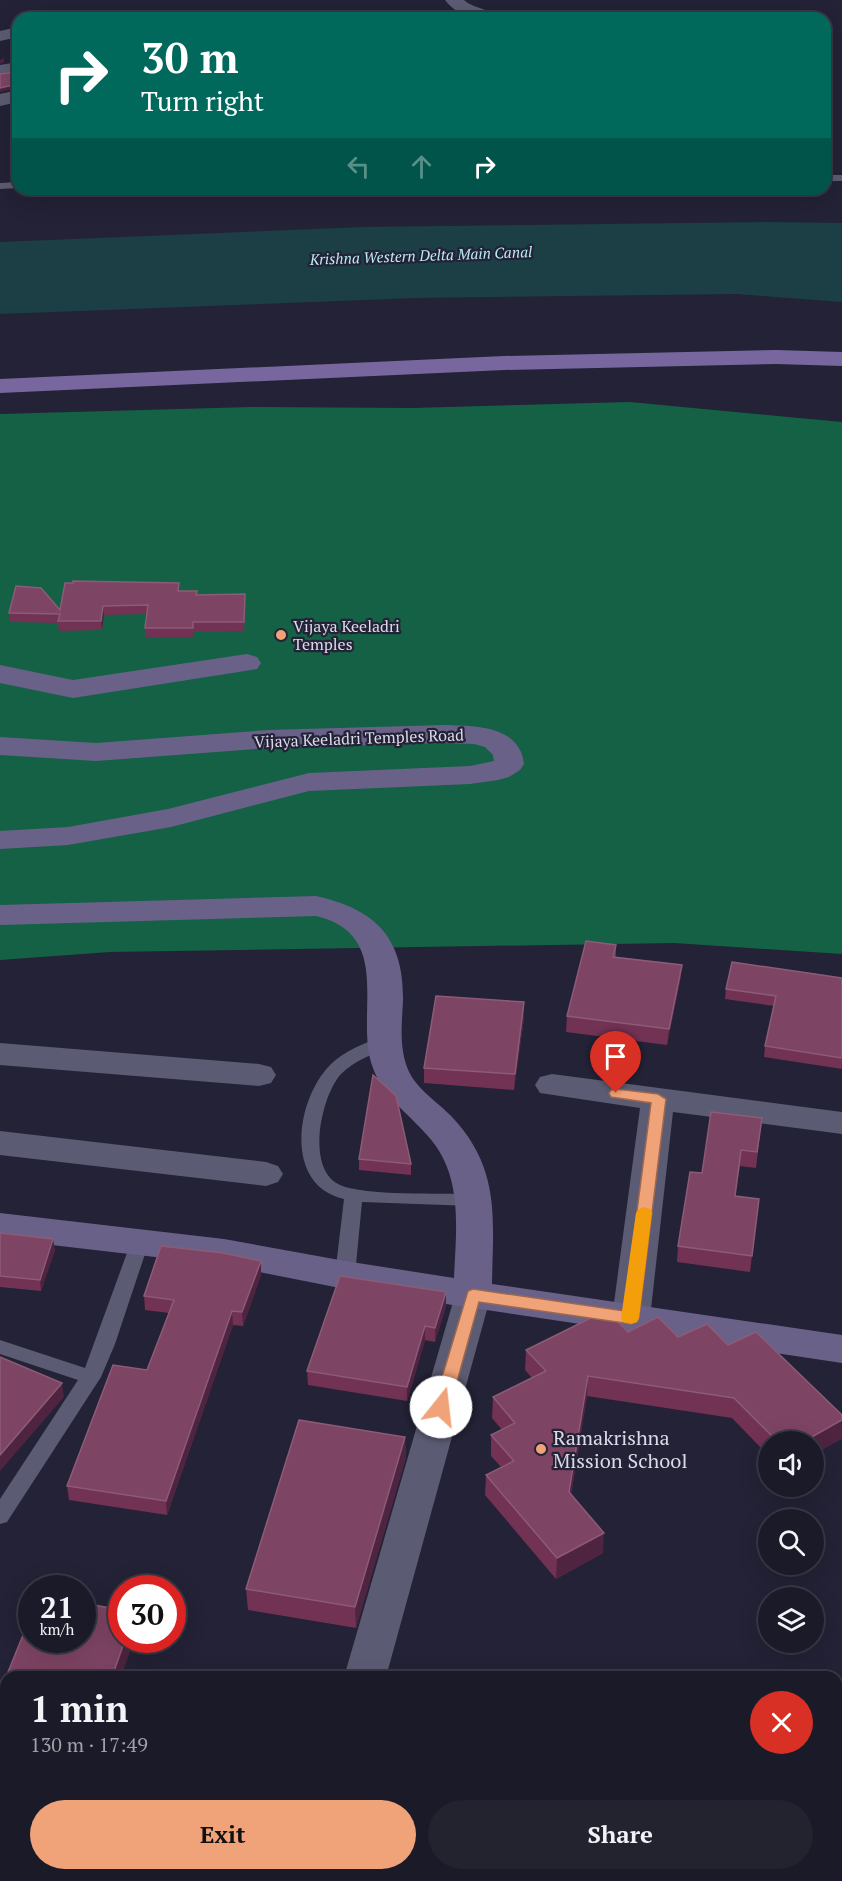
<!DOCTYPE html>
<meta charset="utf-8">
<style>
:root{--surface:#1a1a28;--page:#232330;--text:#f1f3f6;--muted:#9fa1a8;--line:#383845;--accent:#f0a279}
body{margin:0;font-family:"PT Serif",serif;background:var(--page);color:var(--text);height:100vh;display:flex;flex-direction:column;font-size:22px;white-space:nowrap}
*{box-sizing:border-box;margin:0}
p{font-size:20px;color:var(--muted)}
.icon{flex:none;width:33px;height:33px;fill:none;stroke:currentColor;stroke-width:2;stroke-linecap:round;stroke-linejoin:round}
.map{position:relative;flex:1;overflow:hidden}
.sheet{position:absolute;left:0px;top:1671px;width:843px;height:210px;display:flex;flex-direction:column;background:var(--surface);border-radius:18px 18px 0 0;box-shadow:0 6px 24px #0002,0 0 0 2px var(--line)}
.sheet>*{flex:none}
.banner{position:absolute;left:12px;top:12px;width:819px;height:183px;border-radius:18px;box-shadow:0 6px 24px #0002,0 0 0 2px var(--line);background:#00695c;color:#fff;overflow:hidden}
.fabs{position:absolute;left:758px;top:1431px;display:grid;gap:12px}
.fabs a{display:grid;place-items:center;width:66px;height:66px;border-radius:50%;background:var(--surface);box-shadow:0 6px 24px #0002,0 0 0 2px var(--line);font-size:30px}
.speed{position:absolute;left:18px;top:1575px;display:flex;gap:12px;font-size:30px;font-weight:700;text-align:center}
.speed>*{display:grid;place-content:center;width:78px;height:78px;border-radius:50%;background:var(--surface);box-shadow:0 6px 24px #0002,0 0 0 2px var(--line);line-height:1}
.speed small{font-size:15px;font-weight:400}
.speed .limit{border:9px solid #d22;background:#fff;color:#111}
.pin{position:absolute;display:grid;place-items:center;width:51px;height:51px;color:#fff;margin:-62px -26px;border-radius:50% 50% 50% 0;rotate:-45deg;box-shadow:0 0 6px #0007}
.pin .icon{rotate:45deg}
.me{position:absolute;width:66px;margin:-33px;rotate:16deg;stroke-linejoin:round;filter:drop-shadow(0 0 4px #0008)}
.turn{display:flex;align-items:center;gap:21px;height:126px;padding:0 30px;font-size:27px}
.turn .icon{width:78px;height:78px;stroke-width:2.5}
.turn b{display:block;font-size:42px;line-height:51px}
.lanes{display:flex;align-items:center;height:57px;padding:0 30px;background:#0003;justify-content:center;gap:30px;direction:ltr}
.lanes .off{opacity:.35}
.round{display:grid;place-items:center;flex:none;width:63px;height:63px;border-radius:32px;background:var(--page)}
.summary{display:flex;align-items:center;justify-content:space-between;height:102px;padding:0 30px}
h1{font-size:36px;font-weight:800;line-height:45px}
.cta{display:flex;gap:12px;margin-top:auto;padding:12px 30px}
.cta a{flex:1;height:69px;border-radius:36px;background:var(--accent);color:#111;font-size:24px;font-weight:800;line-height:69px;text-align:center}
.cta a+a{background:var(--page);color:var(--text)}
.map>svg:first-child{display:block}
</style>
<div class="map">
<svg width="842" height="1881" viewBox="0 0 842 1881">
<rect width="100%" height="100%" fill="#232236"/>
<polygon fill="#146145" points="630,402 842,422 842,954 674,943 110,952 0,960 0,414 251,407 412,408"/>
<polygon fill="#1b3f45" points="772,222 842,223 842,302 737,294 416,298 0,314 0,242 362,227"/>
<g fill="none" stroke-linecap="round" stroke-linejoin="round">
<g fill="#5b5b73" fill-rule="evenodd">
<rect x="825" y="175" width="17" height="6"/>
<polygon points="18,182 18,188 0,189 0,183"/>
<path d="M383 1037 389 1039 392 1043 389 1047C373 1054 354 1061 341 1074 321 1096 305 1170 340 1185 365 1196 441 1193 472 1194L479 1195 481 1200 479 1205 472 1206 362 1202 355 1275 352 1280 345 1282 338 1280 335 1275 344 1199C284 1186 295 1101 330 1065 343 1052 365 1042 383 1037Z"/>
<polygon points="140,1235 147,1237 149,1242 115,1344 101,1377 7,1522 0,1524 0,1499 78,1380 0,1354 0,1340 85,1368 131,1242 133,1237"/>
</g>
<g fill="#5b5b73" fill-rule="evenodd">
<path d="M445 0H464C474 9 487 7 496 18 475 18 459 18 445 0Z"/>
<polygon points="18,27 18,37 0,41 0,31"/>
<polygon points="18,62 18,74 0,77 0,65"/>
<polygon points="18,90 18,102 0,106 0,94"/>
<polygon points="0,1043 259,1064 271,1067 276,1075 271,1083 259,1086 0,1065"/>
<polygon points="552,1074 842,1112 842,1134 673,1112 650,1318 644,1328 631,1331 618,1328 612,1318 640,1108 540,1093 535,1085 540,1077"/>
<polygon points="0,1131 266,1162 278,1166 283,1174 278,1182 266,1186 0,1155"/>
<polygon points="473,1282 486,1286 491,1295 386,1677 344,1677 455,1295 460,1286"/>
<polygon points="285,1875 331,1875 330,1881 284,1881"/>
</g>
<g fill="#6a6189" fill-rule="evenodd">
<polygon points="247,654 257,657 261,663 257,669 73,698 0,683 0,665 73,680"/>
<path d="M444 725C474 726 520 725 524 764L520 770 509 777 498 780 470 784 309 791 171 827 68 845 0 849V831L68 827 168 809 309 773 470 766 494 761 493 755 485 747 474 744 444 743 268 748 96 761 0 755V737L96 743 268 730Z"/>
<path d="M316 896C374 909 404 936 403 1000 402 1022 399 1045 407 1067 415 1089 437 1101 452 1117 501 1169 493 1219 492 1284L842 1335V1363L345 1289 224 1265 0 1239V1213L224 1239 345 1261 454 1278C456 1228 464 1175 427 1135 408 1113 383 1097 373 1068 353 1016 396 935 316 916L0 925V905Z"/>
</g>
<polygon fill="#78679f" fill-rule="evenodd" points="776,350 842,352 842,366 776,364 504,370 0,393 0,379 504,356"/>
</g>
<g fill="#723253">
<polygon points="180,591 245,603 244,631 194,632 193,637 145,638 145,628 147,614 104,615 102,630 59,631 58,623 10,622 9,613 60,610"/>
<polygon points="616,945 616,957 682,965 680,981 667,1045 566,1032 567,1016"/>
<polygon points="842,978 842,1069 764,1057 765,1046 774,1006 725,999 726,989"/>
<polygon points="524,1002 524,1018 514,1090 424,1083 424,1068"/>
<polygon points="762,1118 756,1168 740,1166 735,1196 759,1199 750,1272 677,1262 678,1246 702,1173"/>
<polygon points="359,1159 411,1164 411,1175 359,1170"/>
<polygon points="0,1233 55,1250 41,1291 0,1287"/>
<polygon points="261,1261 261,1275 243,1326 233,1325 167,1515 69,1500 67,1486 147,1370 169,1313 145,1310 144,1296"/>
<polygon points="446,1292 446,1306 435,1342 425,1340 407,1401 308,1385 307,1371"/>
<polygon points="628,1332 678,1337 813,1442 768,1442 768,1455 732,1418 587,1396 571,1495 603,1553 556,1579 485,1495 486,1475 501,1467 491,1456 491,1435 502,1430 492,1418 493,1397 532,1378 525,1370 526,1350"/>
<polygon points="405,1437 406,1457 356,1628 248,1610 246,1589"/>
<polygon points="6,1677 6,1836 0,1835 0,1693"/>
</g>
<g fill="#4e2441">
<polygon points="4,58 4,62 0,64 0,60"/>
<polygon points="17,84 18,88 0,92 0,88"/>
<polygon points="103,606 104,615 102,630 101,621"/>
<polygon points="682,965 680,981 667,1045 669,1029"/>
<polygon points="524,1002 524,1018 514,1090 515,1074"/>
<polygon points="53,1239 55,1250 41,1291 40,1280"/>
<polygon points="261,1261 261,1275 243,1326 242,1312"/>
<polygon points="446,1292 446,1306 435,1342 435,1328"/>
<polygon points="232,1311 233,1325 167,1515 166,1501"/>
<polygon points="425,1326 425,1340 407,1401 407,1387"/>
<polygon points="588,1376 587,1396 568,1513 569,1492"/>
<polygon points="62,1383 64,1397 0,1471 0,1455"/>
<polygon points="842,1420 842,1439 813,1455 813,1442 803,1442"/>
<polygon points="405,1437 406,1457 356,1628 355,1607"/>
<polygon points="604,1533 603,1553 556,1579 557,1558"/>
<polygon points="125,1640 134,1640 121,1677 112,1677"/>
</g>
<g fill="#7d4463" stroke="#8c5b78" stroke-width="1.5">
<polygon points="17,72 18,73 18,85 17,84 0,88 0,74"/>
<polygon points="73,581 179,583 178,591 197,591 196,595 245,594 244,622 193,622 193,628 145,628 148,605 103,606 101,621 58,621 60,614 9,613 16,586 41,588 60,610 65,583 73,583"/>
<polygon points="586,941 616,945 613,957 682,965 669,1029 567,1016"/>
<polygon points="732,962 842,978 842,1058 765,1046 776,996 726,989"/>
<polygon points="436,996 524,1002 515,1074 424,1068"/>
<polygon points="373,1075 396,1096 411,1164 359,1159"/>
<polygon points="711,1112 762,1118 757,1152 741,1150 735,1196 759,1199 752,1256 678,1246 690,1172 702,1173"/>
<polygon points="0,1233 53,1239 40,1280 0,1276"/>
<polygon points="161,1246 223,1253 261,1261 242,1312 232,1311 166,1501 67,1486 113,1365 147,1370 174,1300 144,1296"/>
<polygon points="340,1276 446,1292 435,1328 425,1326 407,1387 307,1371"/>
<polygon points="607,1310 628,1332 658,1317 678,1337 707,1324 728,1345 756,1332 842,1415 842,1420 803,1442 778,1442 734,1398 588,1376 569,1492 604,1533 557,1558 486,1475 514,1461 491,1435 515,1423 493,1397 546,1371 526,1350"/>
<polygon points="0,1357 62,1383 0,1455"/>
<polygon points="299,1420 405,1437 355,1607 246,1589"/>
<polygon points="82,1603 122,1610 122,1640 125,1640 112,1677 6,1677 32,1613 32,1640 82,1640"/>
<polygon points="6,1677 6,1816 0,1815 0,1693"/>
</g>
<polygon fill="#f0a279" stroke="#9c694f" stroke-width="1.5" points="616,1089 658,1094 666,1099 639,1318 637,1322 631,1324 479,1302 450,1407 447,1412 441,1414 435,1412 433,1407 468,1291 473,1289 624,1311 651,1103 611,1097 609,1093 611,1090"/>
<polygon fill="#f59e0b" points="644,1207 650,1209 652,1213 639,1318 637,1322 631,1324 623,1322 621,1318 636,1213 639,1209"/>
<g fill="#f0a279" stroke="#232236" stroke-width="2">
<circle cx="281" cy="635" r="6"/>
<circle cx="541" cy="1449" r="6"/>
</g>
<g text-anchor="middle" stroke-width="4.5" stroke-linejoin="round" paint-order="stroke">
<g font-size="15" font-style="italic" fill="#b9edf6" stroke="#232236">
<text transform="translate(421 256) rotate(-2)" y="5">Krishna Western Delta Main Canal</text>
</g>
<g font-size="16" fill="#dadae8" stroke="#232236" text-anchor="start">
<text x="293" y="632">Vijaya Keeladri<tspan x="293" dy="18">Temples</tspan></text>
</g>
<g font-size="16" fill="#dadae8" stroke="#232236">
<text transform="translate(359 738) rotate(-2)" y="6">Vijaya Keeladri Temples Road</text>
</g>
<g font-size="20" fill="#dadae8" stroke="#232236" text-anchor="start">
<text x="553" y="1445">Ramakrishna<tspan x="553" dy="23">Mission School</tspan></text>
</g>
</g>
</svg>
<div class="fabs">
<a><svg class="icon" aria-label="sound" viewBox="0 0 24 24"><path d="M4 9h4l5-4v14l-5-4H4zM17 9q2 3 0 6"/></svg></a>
<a><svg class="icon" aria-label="search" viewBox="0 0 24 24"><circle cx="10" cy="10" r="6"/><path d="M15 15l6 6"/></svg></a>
<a><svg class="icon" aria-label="layers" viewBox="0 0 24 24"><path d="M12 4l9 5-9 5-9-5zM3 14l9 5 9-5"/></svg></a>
</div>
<div class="speed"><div>21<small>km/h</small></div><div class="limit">30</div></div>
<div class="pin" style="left:616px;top:1093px;background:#d93025"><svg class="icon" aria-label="arrive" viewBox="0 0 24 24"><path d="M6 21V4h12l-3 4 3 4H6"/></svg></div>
<svg class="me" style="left:441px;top:1407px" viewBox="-20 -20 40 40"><circle r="19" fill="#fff"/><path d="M0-13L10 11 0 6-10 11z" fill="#f0a279"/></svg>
<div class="banner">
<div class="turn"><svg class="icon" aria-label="right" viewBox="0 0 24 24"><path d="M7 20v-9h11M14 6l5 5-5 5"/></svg><div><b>30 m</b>Turn right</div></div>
<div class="lanes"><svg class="icon off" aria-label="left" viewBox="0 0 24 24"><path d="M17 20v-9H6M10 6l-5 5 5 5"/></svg><svg class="icon off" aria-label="ahead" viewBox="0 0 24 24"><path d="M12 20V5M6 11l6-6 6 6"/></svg><svg class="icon" aria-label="right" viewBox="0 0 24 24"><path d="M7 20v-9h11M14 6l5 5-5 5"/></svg></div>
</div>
<section class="sheet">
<div class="summary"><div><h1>1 min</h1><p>130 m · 17:49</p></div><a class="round" style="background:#d93025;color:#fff"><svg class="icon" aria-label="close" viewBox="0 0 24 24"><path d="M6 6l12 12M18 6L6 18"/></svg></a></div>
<div class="cta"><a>Exit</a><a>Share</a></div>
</section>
</div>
